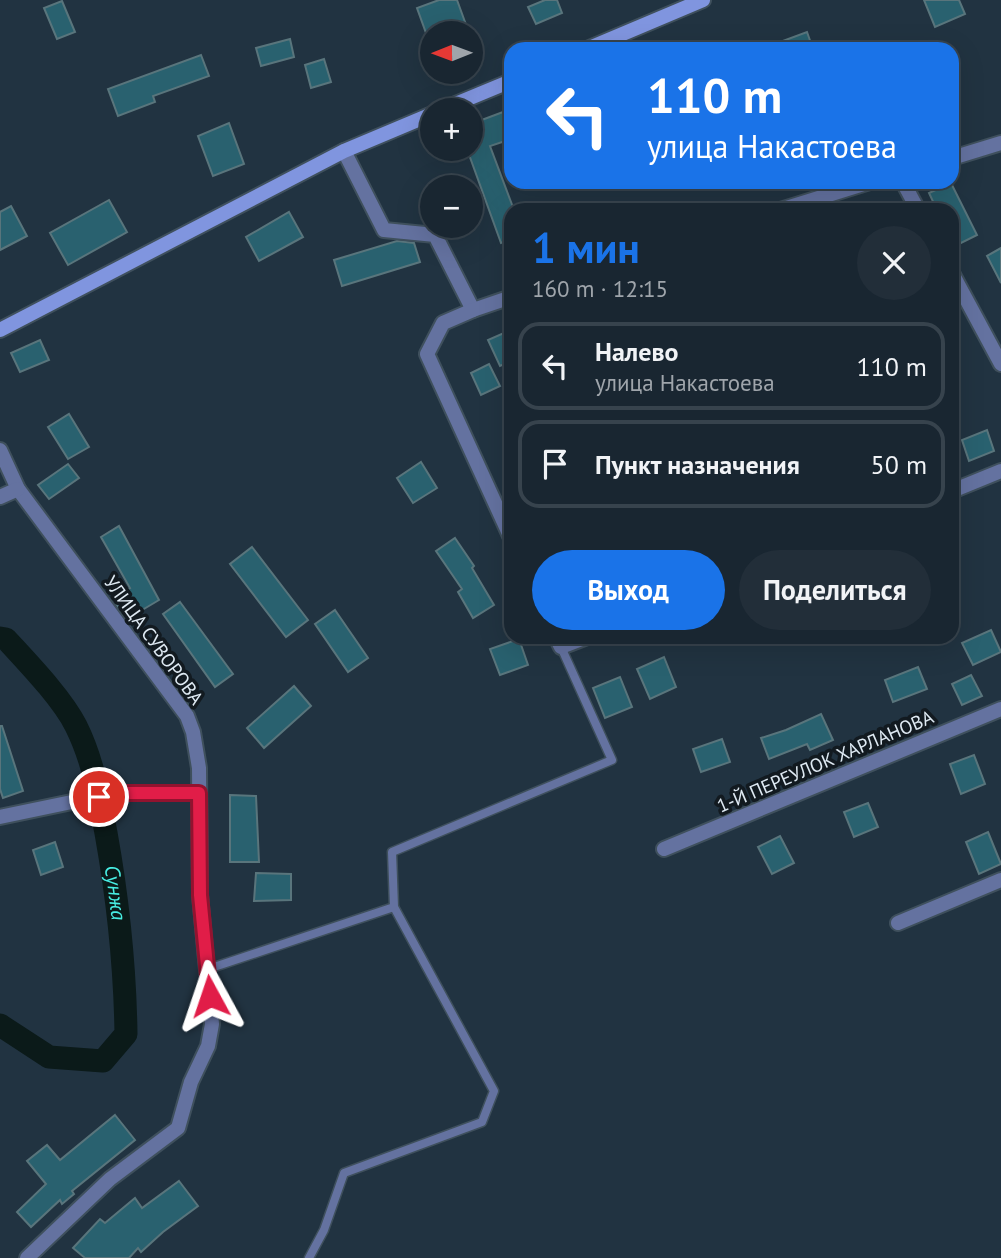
<!DOCTYPE html>
<html lang="ru">
<meta charset="utf-8">
<style>
:root{--surface:#192631;--page:#222e39;--text:#f1f3f6;--muted:#9fa5ab;--line:#37434d;--accent:#1a73e8}
body{margin:0;font-family:"PT Sans",sans-serif;background:var(--page);color:var(--text);height:100vh;display:flex;flex-direction:column;font-size:26px;white-space:nowrap}
*{box-sizing:border-box;margin:0}
p{font-size:23px;color:var(--muted)}
.icon{flex:none;width:38px;height:38px;fill:none;stroke:currentColor;stroke-width:2;stroke-linecap:round;stroke-linejoin:round}
.map{position:relative;flex:1;overflow:hidden}
.panel{position:absolute;left:504px;top:203px;width:455px;height:441px;display:flex;flex-direction:column;background:var(--surface);border-radius:21px;box-shadow:0 7px 28px #0002,0 0 0 2px var(--line)}
.panel>*{flex:none}
.hud{position:absolute;left:504px;top:42px;width:455px;height:147px;border-radius:21px;box-shadow:0 7px 28px #0002,0 0 0 2px var(--line);background:#1a73e8;color:#fff;overflow:hidden}
.needle{width:46px;rotate:269deg}
.controls{position:absolute;left:420px;top:21px;display:grid;gap:14px}
.controls a{display:grid;place-items:center;width:63px;height:63px;border-radius:50%;background:var(--surface);box-shadow:0 7px 28px #0002,0 0 0 2px var(--line);font-size:35px}
.pin{position:absolute;display:grid;place-items:center;width:60px;height:60px;color:#fff;margin:-30px;border:4px solid #fff;border-radius:50%;box-shadow:0 2px 7px #0007}
.me{position:absolute;width:77px;margin:-38px;rotate:355deg;stroke-linejoin:round;filter:drop-shadow(0 0 5px #0008)}
.turn{display:flex;align-items:center;gap:24px;height:147px;padding:0 28px;font-size:32px}
.turn .icon{width:91px;height:91px;stroke-width:2.5}
.turn b{display:block;font-size:49px;line-height:60px}
.round{display:grid;place-items:center;flex:none;width:74px;height:74px;border-radius:37px;background:var(--page)}
.overview{display:flex;align-items:center;justify-content:space-between;height:119px;padding:0 28px}
h1{font-size:42px;font-weight:700;line-height:52px;color:var(--accent)}
.button{display:flex;gap:14px;margin-top:auto;padding:14px 28px}
.button a{flex:1;height:80px;border-radius:42px;background:var(--accent);color:#fff;font-size:28px;font-weight:700;line-height:80px;text-align:center}
.button a+a{background:var(--page);color:var(--text)}
ul{padding:0;list-style:none}
li{display:flex;align-items:center;gap:21px;height:88px;margin:0 14px 10px;padding:0 14px;border:4px solid var(--line);border-radius:21px}
li div{flex:1}
li b{display:block;font-size:26px}
li em{font-style:normal}
.map>svg:first-child{display:block}
</style>
<div class="map">
<svg width="1001" height="1258" viewBox="0 0 1001 1258">
<rect width="100%" height="100%" fill="#213341"/>
<g fill="none" stroke-linecap="round" stroke-linejoin="round">
<path stroke="#0b1a19" stroke-width="23" id="s1" d="M0 638 6 639C27 662 62 698 76 726 93 760 99 796 106 833 118 900 125 966 126 1034L103 1061 49 1057 0 1025"/>
</g>
<g fill="#29616f" stroke="#59757c" stroke-width="2">
<polygon points="439,0 457,0 469,33 426,33 417,8"/>
<polygon points="545,0 557,0 562,13 536,24 528,7"/>
<polygon points="924,0 959,0 965,14 935,27"/>
<polygon points="62,1 75,32 57,39 44,8"/>
<polygon points="807,32 813,49 765,49 764,48"/>
<polygon points="290,39 294,57 261,66 256,48"/>
<polygon points="201,55 209,76 153,96 155,102 118,116 108,89"/>
<polygon points="324,59 331,82 311,88 305,65"/>
<polygon points="511,109 511,139 490,146 514,210 511,210 511,239 501,243 467,149 471,149 471,124"/>
<polygon points="229,123 244,164 213,176 198,136"/>
<polygon points="951,183 977,235 955,246 952,241 952,210 937,210 929,193"/>
<polygon points="109,200 127,232 68,265 50,233"/>
<polygon points="11,206 27,236 0,250 0,212"/>
<polygon points="289,212 303,237 259,261 246,237"/>
<polygon points="397,241 414,243 420,262 342,286 334,260"/>
<polygon points="1001,248 1001,283 987,256"/>
<polygon points="511,330 511,361 500,366 488,340"/>
<polygon points="40,340 49,360 20,372 11,353"/>
<polygon points="489,364 500,386 481,395 471,373"/>
<polygon points="69,414 89,447 68,459 48,427"/>
<polygon points="987,430 994,451 969,461 962,440"/>
<polygon points="421,462 437,488 413,503 397,478"/>
<polygon points="68,464 79,478 49,499 38,485"/>
<polygon points="119,526 159,600 127,619 112,598 130,588 101,537"/>
<polygon points="455,538 474,566 472,568 494,605 473,618 458,592 462,589 436,551"/>
<polygon points="252,547 308,620 286,637 230,564"/>
<polygon points="180,602 233,674 215,687 163,614"/>
<polygon points="335,610 368,658 348,672 315,624"/>
<polygon points="991,630 1001,652 973,665 962,643"/>
<polygon points="519,639 528,665 500,675 490,649"/>
<polygon points="664,657 676,687 650,699 637,669"/>
<polygon points="918,667 927,689 893,702 885,680"/>
<polygon points="971,675 982,696 962,705 952,684"/>
<polygon points="620,677 632,707 605,718 593,688"/>
<polygon points="294,686 311,706 264,748 247,728"/>
<polygon points="821,714 833,740 810,750 807,744 769,759 761,738 786,730"/>
<polygon points="0,726 2,726 23,791 3,798 0,789"/>
<polygon points="722,739 730,762 701,772 693,749"/>
<polygon points="974,755 985,784 961,794 950,764"/>
<polygon points="230,795 256,796 259,862 230,862"/>
<polygon points="868,803 878,827 854,837 844,812"/>
<polygon points="988,832 1001,864 979,874 966,842"/>
<polygon points="780,836 794,863 772,874 758,847"/>
<polygon points="55,842 63,867 41,875 33,850"/>
<polygon points="256,873 291,874 291,900 254,901"/>
<polygon points="115,1115 135,1140 72,1191 74,1194 62,1204 60,1200 31,1227 17,1212 46,1184 27,1161 47,1145 60,1160"/>
<polygon points="179,1181 198,1206 163,1232 141,1252 138,1248 129,1258 85,1258 73,1248 100,1219 105,1223 135,1198 142,1208"/>
</g>
<g fill="none" stroke-linecap="round" stroke-linejoin="round">
<g stroke="#3f505d" stroke-width="11">
<g id="lane">
<polyline points="208,969 394,907"/>
<polyline points="309,1258 324,1230 344,1173 482,1122 494,1091 394,907 392,852 612,760 561,647"/>
</g>
</g>
<g stroke="#3f505d" stroke-width="18">
<g id="street">
<polyline points="344,151 384,230 435,235 473,310"/>
<polyline points="952,158 1001,143"/>
<polyline points="903,182 918,210"/>
<polyline points="780,210 870,182"/>
<polyline points="952,273 1001,364"/>
<polyline points="511,297 473,310 443,323 427,354 511,538"/>
<polyline points="0,450 18,489 187,716 193,732 199,768 200,895 212,1024 208,1046 191,1082 178,1128 110,1179 27,1258"/>
<polyline points="952,491 1001,471"/>
<polyline points="0,497 18,489"/>
<polyline points="556,637 561,647 587,637"/>
<polyline points="0,817 115,793 199,793"/>
<polyline points="664,849 1001,709"/>
<polyline points="898,923 1001,880"/>
</g>
</g>
<g stroke="#3f505d" stroke-width="18">
<g id="secondary">
<polyline points="587,49 703,0"/>
<polyline points="441,110 511,81"/>
<polyline points="0,330 344,151 432,114"/>
</g>
</g>
<use href="#lane" stroke="#6472a0" stroke-width="8"/>
<use href="#street" stroke="#6472a0" stroke-width="14"/>
<use href="#secondary" stroke="#8095df" stroke-width="14"/>
</g>
<g fill="none" stroke-linecap="round" stroke-linejoin="round">
<g stroke="#92132f" stroke-width="18">
<polyline id="route" points="99,797 115,793 199,793 200,895 210,996"/>
</g>
<use href="#route" stroke="#e11d48" stroke-width="12"/>
</g>
<g text-anchor="middle" stroke-width="7" stroke-linejoin="round" paint-order="stroke">
<g font-size="19" fill="#dfeaf3" stroke="#121a20">
<text transform="translate(154 640) rotate(54)" y="7">УЛИЦА СУВОРОВА</text>
<text transform="translate(825 761) rotate(-23)" y="7">1-Й ПЕРЕУЛОК ХАРЛАНОВА</text>
</g>
<g font-size="21" font-style="italic" fill="#48eee3" stroke="#121a20">
<text dy="7" stroke="none"><textPath href="#s1" startOffset="290">Сунжа</textPath></text>
</g>
</g>
</svg>
<div class="controls">
<a><svg class="needle" viewBox="-14 -14 28 28"><path d="M0-13l5 13h-10z" fill="#e53935"/><path d="M0 13l5-13h-10z" fill="#9fa5ab"/></svg></a>
<a>+</a>
<a>−</a>
</div>
<div class="pin" style="left:99px;top:797px;background:#d93025"><svg class="icon" aria-label="arrive" viewBox="0 0 24 24"><path d="M6 21V4h12l-3 4 3 4H6"/></svg></div>
<svg class="me" style="left:210px;top:996px" viewBox="-20 -20 40 40"><path d="M0-17L14 15 0 8-14 15z" fill="#e11d48" stroke="#fff" stroke-width="4"/></svg>
<div class="hud">
<div class="turn"><svg class="icon" aria-label="left" viewBox="0 0 24 24"><path d="M17 20v-9H6M10 6l-5 5 5 5"/></svg><div><b>110 m</b>улица Накастоева</div></div>
</div>
<section class="panel">
<div class="overview"><div><h1>1 мин</h1><p>160 m · 12:15</p></div><a class="round"><svg class="icon" aria-label="close" viewBox="0 0 24 24"><path d="M6 6l12 12M18 6L6 18"/></svg></a></div>
<ul>
<li><svg class="icon" aria-label="left" viewBox="0 0 24 24"><path d="M17 20v-9H6M10 6l-5 5 5 5"/></svg><div><b>Налево</b><p>улица Накастоева</p></div><em>110 m</em></li>
<li><svg class="icon" aria-label="arrive" viewBox="0 0 24 24"><path d="M6 21V4h12l-3 4 3 4H6"/></svg><div><b>Пункт назначения</b></div><em>50 m</em></li>
</ul>
<div class="button"><a>Выход</a><a>Поделиться</a></div>
</section>
</div>
